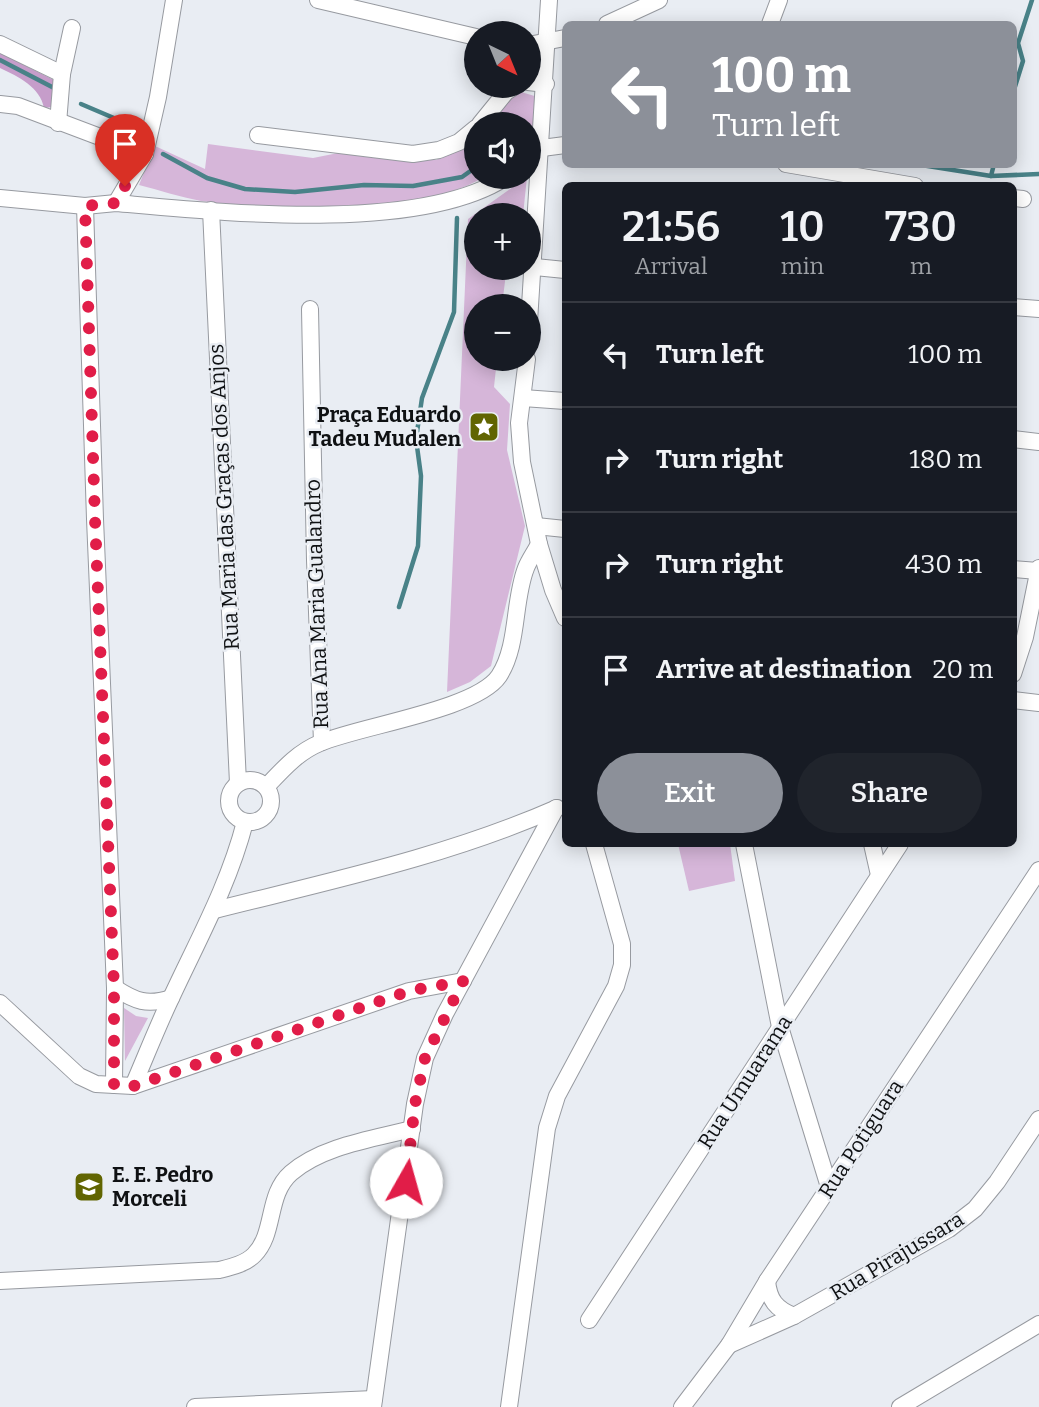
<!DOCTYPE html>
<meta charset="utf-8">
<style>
:root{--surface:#171b24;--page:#20242c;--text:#f1f3f6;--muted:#9ea1a6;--line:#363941;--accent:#8c9099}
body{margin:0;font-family:Bitter,serif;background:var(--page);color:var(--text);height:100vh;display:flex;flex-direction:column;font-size:26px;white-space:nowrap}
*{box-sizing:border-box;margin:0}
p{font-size:23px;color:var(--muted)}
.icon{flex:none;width:38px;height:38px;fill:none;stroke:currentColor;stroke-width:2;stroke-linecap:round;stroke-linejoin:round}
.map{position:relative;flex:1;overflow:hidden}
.details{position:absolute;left:562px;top:182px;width:455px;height:665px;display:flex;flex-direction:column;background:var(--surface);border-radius:10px;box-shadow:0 4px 18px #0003}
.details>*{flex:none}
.top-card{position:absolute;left:562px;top:21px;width:455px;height:147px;border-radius:10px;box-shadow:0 4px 18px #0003;background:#8c9099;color:#fff;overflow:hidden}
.needle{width:46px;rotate:137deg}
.tools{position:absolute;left:464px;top:21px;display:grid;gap:14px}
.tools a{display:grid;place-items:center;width:77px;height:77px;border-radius:50%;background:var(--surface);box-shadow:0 4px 18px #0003;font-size:35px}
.pin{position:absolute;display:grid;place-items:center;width:60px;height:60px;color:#fff;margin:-72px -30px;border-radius:50% 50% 50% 0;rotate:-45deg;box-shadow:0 0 7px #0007}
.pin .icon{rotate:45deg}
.me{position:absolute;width:77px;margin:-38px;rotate:7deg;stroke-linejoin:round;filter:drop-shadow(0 0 5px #0008)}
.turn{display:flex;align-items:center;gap:24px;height:147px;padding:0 35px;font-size:32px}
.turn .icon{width:91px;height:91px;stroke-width:2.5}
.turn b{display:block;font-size:49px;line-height:60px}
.eta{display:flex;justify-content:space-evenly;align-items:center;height:119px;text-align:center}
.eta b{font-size:42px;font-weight:600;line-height:49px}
.primary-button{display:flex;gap:14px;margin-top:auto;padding:14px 35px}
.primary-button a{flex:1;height:80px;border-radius:42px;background:var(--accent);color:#fff;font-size:28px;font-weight:600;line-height:80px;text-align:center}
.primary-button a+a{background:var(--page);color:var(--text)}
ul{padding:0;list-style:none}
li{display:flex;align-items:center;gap:21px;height:105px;padding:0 35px;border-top:2px solid var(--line)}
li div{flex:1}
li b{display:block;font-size:26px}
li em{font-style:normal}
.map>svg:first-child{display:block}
</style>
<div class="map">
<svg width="1039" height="1407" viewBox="0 0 1039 1407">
<rect width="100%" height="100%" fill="#e9edf3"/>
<g fill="#d6b6d9">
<polygon points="521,92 538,97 533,141 529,145 528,124 485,124 506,98"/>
<path d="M476 135V177H484C418 217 278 212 201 201 180 197 159 190 139 185L155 146 205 169 208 144 313 158 348 151 427 157 436 160 469 144Z"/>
<polygon points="527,177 523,215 476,215 476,268 513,268 506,273 502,306 476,306 476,359 497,359 494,387 510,404 507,450 525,526 491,666 470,682 447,692 468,219"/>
<polygon points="678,844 730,844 735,881 689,891"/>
<polygon points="124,1008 136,1016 148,1018 125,1061"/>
</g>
<path fill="#c69dca" d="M0 48 14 57 16 61 56 81 53 107 44 108C40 87 19 77 0 68Z"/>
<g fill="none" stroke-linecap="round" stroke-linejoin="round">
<g stroke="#498288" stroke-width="4.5">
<polyline points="0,60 54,88"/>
<polyline points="1013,93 1023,61 1018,43 1032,0"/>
<polyline points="81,104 135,127"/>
<polyline points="163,154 207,178 245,189 295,192 364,185 413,186 462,177 476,167"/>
<polyline points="915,164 991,176 1039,174"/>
<polyline points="991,176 994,164"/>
<polyline points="399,607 418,546 421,476 416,439 422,398 454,312 457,218"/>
</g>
<g stroke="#979aa0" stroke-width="18">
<g id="street">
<polyline points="318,0 476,37"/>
<polyline points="607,24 659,0"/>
<polyline points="770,24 779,0"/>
<polyline points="0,44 62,74"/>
<polyline points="528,45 565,38"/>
<polyline points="528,82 546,84"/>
<polyline points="0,104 18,106 145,154"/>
<polyline points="58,123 62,74 72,28"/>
<polyline points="480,124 506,92 515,86"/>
<polyline points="258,135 413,154 439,150 459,142 476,128"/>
<polyline points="542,148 565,145"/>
<polyline points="786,164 915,186"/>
<path d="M0 198 85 206 116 203C218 212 419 234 506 177"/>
<polyline points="1013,198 1023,199"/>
<polyline points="116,203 145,154 158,97 174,0"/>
<polyline points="85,206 95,519 115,988 114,1085"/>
<polyline points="211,210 238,783"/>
<polyline points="535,267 565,270"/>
<polyline points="1013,307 1039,309"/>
<polyline points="310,309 315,560 322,742"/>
<polyline points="528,338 549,0"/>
<polyline points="527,359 519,423 522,462 539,544 553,590 565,618"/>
<polyline points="523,398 565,401"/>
<polyline points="1013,439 1039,442"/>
<polyline points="536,526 565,529"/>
<polyline points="1013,569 1038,571"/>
<polyline points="1013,674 1025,637 1039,568"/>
<polyline points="1013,700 1039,703"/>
<circle cx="250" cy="801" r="21"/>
<path d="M267 786C283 769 298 752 320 743 359 726 476 710 499 676 519 645 513 601 526 568 529 560 535 552 539 544"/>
<polyline points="744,844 780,1027 829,1187"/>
<polyline points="872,844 879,875"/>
<path d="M215 910C330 881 448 856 557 808"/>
<path d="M115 988C135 1001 147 1006 171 998"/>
<polyline points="0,1003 79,1076 96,1084 133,1086 409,991 463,981"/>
<path d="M133 1086C146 1056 158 1025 172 996 199 938 229 884 245 822"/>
<path d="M0 1281 219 1270C231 1267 245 1264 254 1255 276 1233 266 1195 291 1173 322 1146 373 1139 412 1129"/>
<path d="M767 1281C769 1300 776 1309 794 1316"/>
<polyline points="589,1320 900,844"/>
<polyline points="729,1345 794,1316 949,1229 975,1209 997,1182 1039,1119"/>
<polyline points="195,1407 374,1399"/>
<polyline points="373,1407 415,1104 425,1058 445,1014 556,808"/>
<polyline points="509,1407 547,1128 557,1096 616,986 622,965 622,944 594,844"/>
<polyline points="682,1407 729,1345 767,1281 1039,870"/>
<polyline points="900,1407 1039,1324"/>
</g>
</g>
<use href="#street" stroke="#fff" stroke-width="16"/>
</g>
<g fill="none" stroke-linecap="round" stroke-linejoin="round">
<polyline stroke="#e11d48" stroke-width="12" stroke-dasharray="0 21.6" points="125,186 116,203 85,206 95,519 114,988 114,1085 134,1086 409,991 463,981 425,1058 415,1104 406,1182"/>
</g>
<defs>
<g id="sight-square" transform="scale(1.575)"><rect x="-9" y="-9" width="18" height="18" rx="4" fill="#616501" stroke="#e9edf3"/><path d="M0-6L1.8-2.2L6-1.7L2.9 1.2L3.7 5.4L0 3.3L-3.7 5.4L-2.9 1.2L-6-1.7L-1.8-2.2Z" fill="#fff"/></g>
<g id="school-square" transform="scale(1.575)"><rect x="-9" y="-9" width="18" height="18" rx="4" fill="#616501" stroke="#e9edf3"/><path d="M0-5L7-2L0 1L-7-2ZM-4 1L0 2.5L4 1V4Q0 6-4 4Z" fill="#fff"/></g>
</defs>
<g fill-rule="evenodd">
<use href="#sight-square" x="484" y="427"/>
<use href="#school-square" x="89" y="1187"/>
</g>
<g text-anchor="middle" stroke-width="5" stroke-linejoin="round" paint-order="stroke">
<g font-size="21" font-weight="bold" fill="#0f1113" stroke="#e9edf3" text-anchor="end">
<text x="461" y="422">Praça Eduardo<tspan x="461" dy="24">Tadeu Mudalen</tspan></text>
<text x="112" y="1182" text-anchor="start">E. E. Pedro<tspan x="112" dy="24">Morceli</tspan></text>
</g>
<g font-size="21" fill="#0f1113" stroke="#e9edf3">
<text transform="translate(224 497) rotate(-93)" y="7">Rua Maria das Graças dos Anjos</text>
<text transform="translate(317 604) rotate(-92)" y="7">Rua Ana Maria Gualandro</text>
<text transform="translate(745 1082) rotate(-57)" y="7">Rua Umuarama</text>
<text transform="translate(861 1139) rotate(-57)" y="7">Rua Potiguara</text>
<text transform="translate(897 1256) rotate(-31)" y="7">Rua Pirajussara</text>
</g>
</g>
</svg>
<div class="tools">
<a><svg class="needle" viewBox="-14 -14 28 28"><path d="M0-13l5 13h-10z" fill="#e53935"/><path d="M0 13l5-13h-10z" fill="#9ea1a6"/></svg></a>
<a><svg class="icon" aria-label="sound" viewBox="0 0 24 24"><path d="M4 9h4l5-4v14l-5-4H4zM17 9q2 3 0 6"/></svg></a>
<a>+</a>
<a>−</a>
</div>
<div class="pin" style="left:125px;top:186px;background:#d93025"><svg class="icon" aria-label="arrive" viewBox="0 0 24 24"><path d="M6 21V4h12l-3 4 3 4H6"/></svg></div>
<svg class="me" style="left:406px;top:1182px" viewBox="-20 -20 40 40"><circle r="19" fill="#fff"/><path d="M0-13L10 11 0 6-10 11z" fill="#e11d48"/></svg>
<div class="top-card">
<div class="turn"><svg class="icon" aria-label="left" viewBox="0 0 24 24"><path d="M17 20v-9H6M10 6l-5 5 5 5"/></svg><div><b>100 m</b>Turn left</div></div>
</div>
<section class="details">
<div class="eta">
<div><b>21:56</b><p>Arrival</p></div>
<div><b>10</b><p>min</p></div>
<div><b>730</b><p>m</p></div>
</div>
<ul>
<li><svg class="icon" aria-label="left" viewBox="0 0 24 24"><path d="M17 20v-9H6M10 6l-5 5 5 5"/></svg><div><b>Turn left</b></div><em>100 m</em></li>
<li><svg class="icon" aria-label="right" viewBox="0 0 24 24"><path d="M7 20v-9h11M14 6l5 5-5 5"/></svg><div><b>Turn right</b></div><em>180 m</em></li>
<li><svg class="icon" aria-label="right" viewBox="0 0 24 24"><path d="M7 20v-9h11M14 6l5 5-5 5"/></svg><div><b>Turn right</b></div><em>430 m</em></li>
<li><svg class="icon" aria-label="arrive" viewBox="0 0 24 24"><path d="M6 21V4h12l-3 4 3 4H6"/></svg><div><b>Arrive at destination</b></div><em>20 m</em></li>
</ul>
<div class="primary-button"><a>Exit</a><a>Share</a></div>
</section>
</div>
